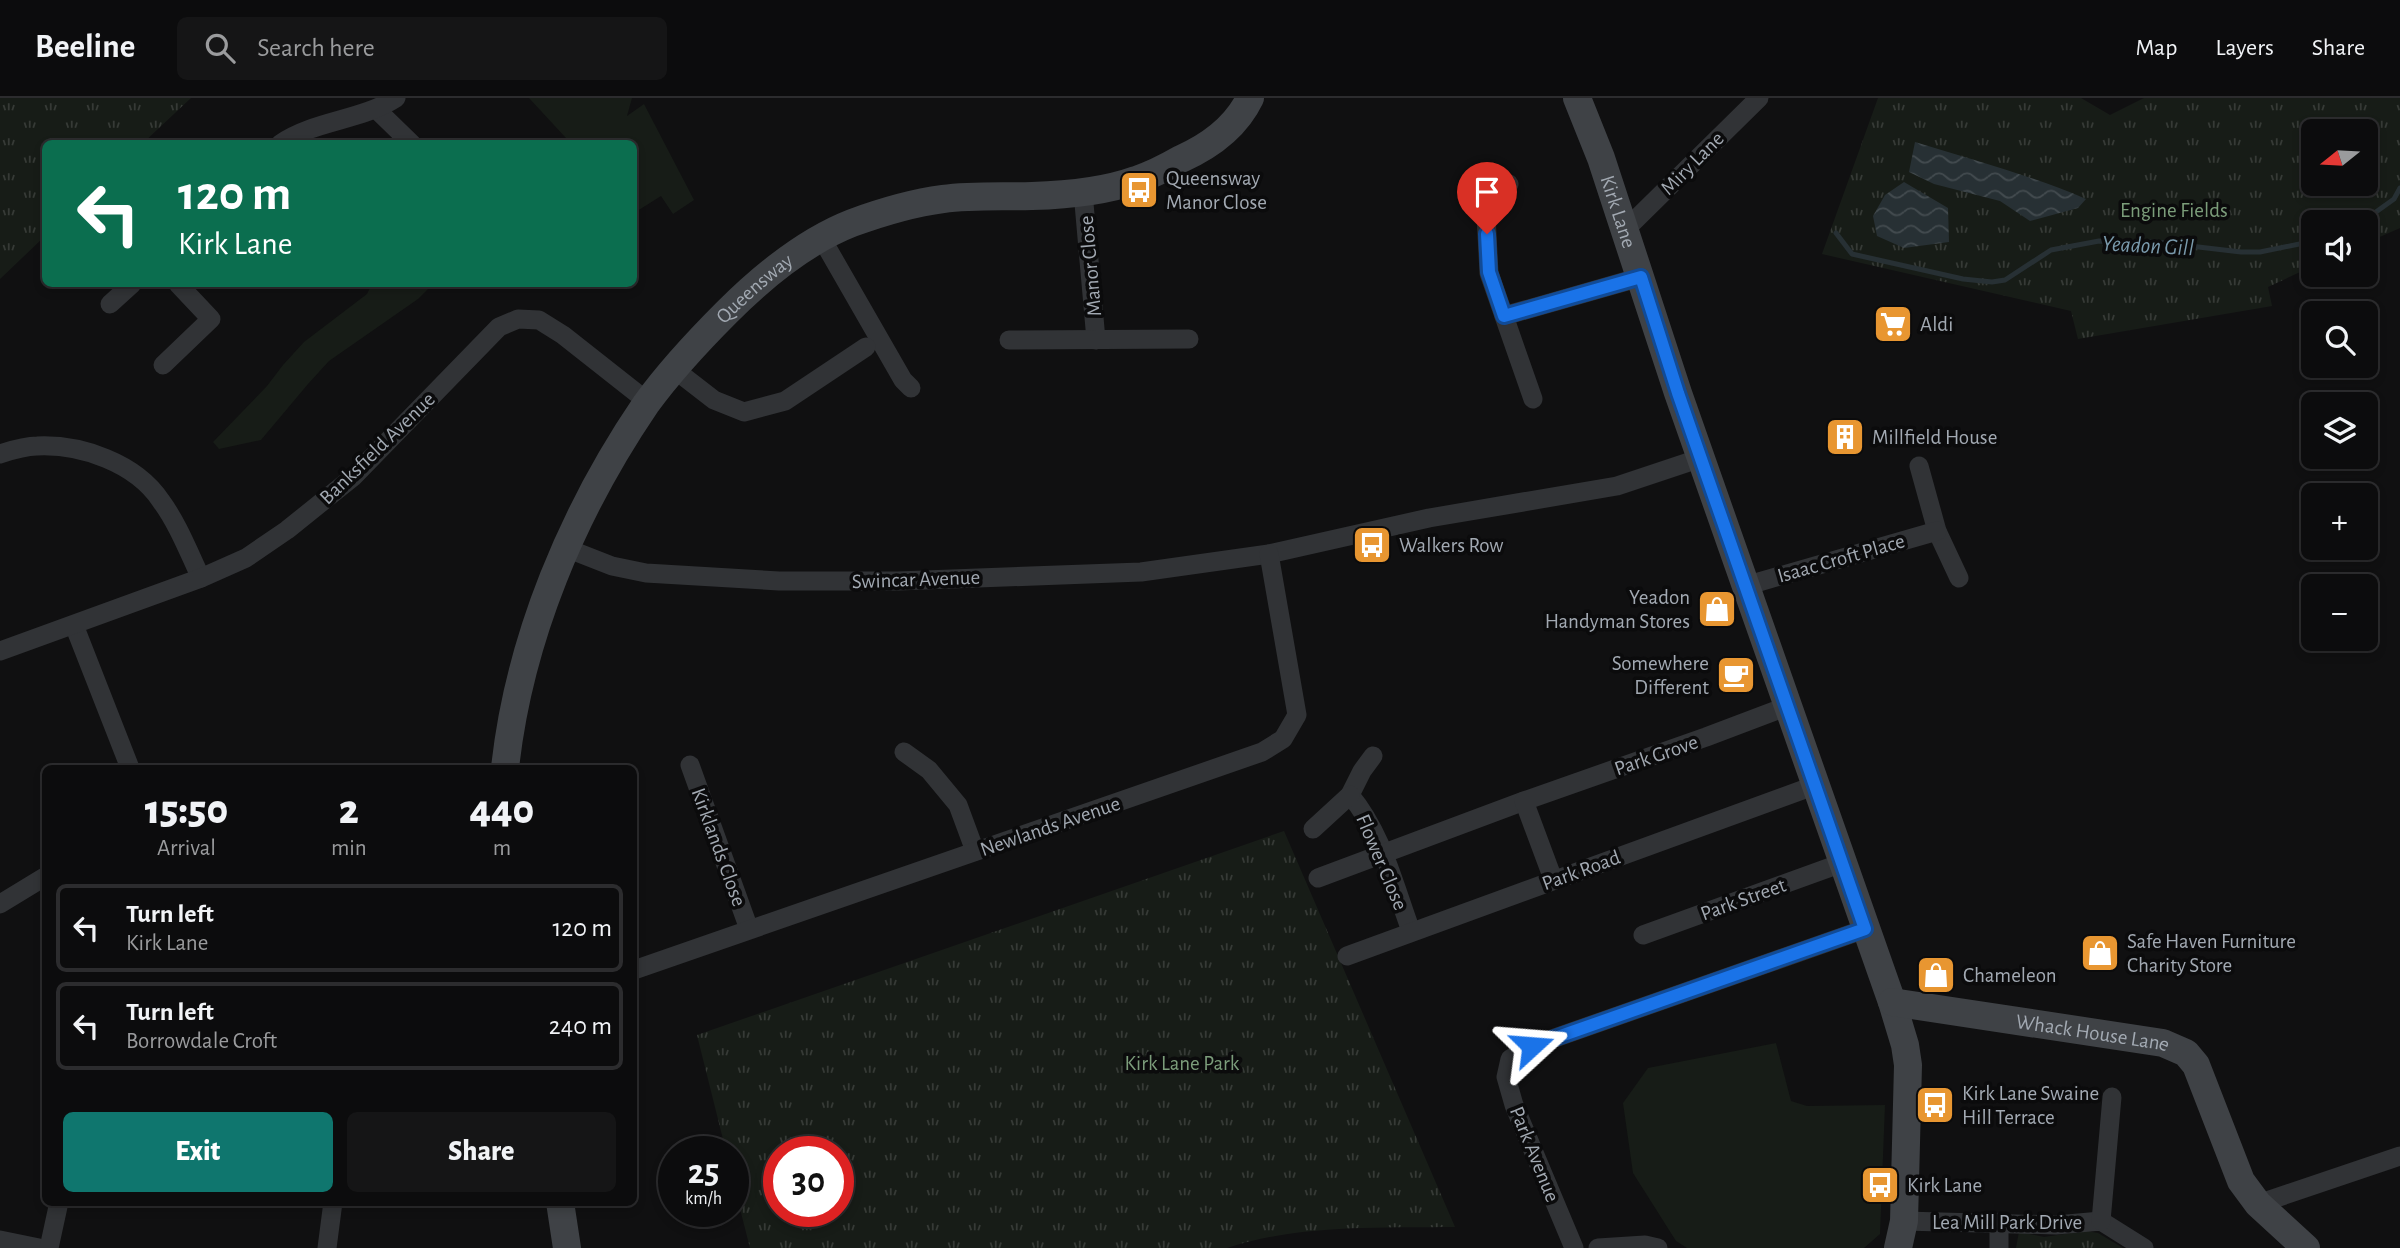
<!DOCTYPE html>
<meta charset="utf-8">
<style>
:root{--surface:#0c0c0d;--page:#151516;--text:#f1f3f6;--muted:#9a9b9d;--line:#2c2c2e;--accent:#0f766e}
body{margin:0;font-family:"Alegreya Sans",sans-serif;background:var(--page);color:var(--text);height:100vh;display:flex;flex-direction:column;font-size:26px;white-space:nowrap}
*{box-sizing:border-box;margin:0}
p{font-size:23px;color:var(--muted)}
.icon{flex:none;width:38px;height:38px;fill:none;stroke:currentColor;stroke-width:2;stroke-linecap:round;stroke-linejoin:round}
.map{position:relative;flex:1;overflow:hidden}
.side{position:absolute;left:42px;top:667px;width:595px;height:441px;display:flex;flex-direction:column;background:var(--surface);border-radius:10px;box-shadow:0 4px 10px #0003,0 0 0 2px var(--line)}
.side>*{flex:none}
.hud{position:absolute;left:42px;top:42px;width:595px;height:147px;border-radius:10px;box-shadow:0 4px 10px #0003,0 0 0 2px var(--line);background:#0b6e4f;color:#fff;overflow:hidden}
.needle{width:46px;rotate:252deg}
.buttons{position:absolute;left:2301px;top:21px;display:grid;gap:14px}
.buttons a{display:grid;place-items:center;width:77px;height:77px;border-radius:10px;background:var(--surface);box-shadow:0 4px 10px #0003,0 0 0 2px var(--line);font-size:35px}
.speed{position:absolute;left:658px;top:1038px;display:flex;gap:14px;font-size:35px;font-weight:700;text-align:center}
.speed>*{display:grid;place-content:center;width:91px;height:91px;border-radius:50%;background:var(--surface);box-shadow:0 4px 10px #0003,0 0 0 2px var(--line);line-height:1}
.speed small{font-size:18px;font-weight:400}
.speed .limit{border:10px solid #d22;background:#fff;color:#111}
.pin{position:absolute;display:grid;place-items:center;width:60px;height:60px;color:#fff;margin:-72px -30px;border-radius:50% 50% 50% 0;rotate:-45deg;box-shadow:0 0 7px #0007}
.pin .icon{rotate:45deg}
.me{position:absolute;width:77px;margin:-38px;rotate:71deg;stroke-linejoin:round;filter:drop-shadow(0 0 5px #0008)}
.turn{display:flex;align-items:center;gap:24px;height:147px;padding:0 21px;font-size:32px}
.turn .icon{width:91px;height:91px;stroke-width:2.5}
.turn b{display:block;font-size:49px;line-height:60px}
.eta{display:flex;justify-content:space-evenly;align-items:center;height:119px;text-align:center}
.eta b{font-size:42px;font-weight:800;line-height:49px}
.action{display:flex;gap:14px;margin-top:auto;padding:14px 21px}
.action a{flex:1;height:80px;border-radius:10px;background:var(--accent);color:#fff;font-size:28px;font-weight:800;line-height:80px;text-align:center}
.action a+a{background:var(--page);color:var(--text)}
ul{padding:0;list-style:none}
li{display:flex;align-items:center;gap:21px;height:88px;margin:0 14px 10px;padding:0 7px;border:4px solid var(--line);border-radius:10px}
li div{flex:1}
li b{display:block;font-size:26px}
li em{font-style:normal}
header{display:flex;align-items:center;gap:42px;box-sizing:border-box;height:98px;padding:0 35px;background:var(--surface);border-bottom:2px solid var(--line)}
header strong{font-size:33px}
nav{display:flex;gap:38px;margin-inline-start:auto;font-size:24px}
.search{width:490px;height:63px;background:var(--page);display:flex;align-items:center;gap:18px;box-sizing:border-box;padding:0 24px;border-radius:10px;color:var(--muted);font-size:26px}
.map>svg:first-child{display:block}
</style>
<header>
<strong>Beeline</strong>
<div class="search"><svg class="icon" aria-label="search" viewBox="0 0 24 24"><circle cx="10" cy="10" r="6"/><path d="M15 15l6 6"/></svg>Search here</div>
<nav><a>Map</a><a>Layers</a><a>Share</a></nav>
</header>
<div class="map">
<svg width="2400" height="1150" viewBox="0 0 2400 1150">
<defs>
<pattern id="park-tufts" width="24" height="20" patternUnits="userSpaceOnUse" patternTransform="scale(1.75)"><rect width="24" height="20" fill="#171c17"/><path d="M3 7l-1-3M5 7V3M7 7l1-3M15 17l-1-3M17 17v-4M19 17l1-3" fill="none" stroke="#363a36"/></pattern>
<pattern id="water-waves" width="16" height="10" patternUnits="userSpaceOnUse" patternTransform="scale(1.75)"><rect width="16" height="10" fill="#273034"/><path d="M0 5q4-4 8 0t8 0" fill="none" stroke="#434b4f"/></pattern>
</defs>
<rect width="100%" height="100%" fill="#101011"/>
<g fill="#171c17">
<polygon points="529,0 632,0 627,18 644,6 694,102 673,116 661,98 634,115 634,46 560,45 566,40"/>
<polygon points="372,186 433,186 418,201 329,263 308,286 261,342 219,351 213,344 267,288 283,267 304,244 367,196"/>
<polygon points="1776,945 1791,1003 1807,1008 1885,1007 1880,1136 1864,1150 1687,1150 1676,1143 1633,1075 1623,1005 1648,970"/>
</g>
<g fill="url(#park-tufts)" fill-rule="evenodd">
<polygon points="0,0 191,0 143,45 46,46 45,138 0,181"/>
<path d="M1878 0H2081L2110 17 2144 0H2400V130L2366 145V124H2314L2313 168 2268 189 2272 208 2078 241 2071 213 1822 156ZM2314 33H2366V86H2314Z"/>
<path d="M1284 733 1455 1129C1379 1130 1300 1126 1227 1150H750L733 1083V1054L726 1053 697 937ZM779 1054H838V1113H779Z"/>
<polygon points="2086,1133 2098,1135 2123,1150 2016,1150 2019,1134 2044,1139"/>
</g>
<g fill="url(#water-waves)">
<path d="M1915 44C1972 62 2031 77 2086 101L2078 110 2030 123 2000 103 1934 86 1909 74Z"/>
<polygon points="1904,84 1948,110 1949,144 1904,150 1877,138 1873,118 1885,97"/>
</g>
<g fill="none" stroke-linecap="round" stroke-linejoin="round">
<g stroke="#273034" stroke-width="5">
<polyline points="2362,124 2394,101 2400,90"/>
<polyline points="1836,135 1852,156 1963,181 1992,184 2005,182 2051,152 2099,143 2156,144 2241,154 2260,154 2314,143"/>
</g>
<g stroke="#313336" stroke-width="19">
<polyline points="376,11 412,46"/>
<path d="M280 46C315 22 360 23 396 0"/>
<polyline points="1509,86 1480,97 1486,117 1489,175 1533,301"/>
<polyline points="1083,94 1096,242"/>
<polyline points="1626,131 1759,0"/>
<polyline points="822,141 903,282 911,290"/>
<polyline points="110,206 132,186"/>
<polyline points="1504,218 1641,179"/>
<polyline points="1009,242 1189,241"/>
<polyline points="163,267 211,221 178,186"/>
<polyline points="674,271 714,302 744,314 785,303 866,249"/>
<path d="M0 356C12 352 25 348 37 348 81 346 136 365 161 403 178 426 189 455 201 480"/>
<polyline points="1919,368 1937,433 1959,480"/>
<polyline points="566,450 612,468 646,475 779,483 898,483 1141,474 1269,456 1429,420 1617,388 1701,360"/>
<polyline points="1745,488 1937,433"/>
<polyline points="74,527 130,670"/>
<polyline points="0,553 201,480 246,460 287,432 353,379 499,229 518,221 539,222 563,237 648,304"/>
<polyline points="904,654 929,672 958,707 975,753"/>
<path d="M1373 658 1362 673 1350 697C1382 735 1394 787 1411 833"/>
<polyline points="690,667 749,831"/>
<polyline points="1313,731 1350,697"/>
<polyline points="1318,780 1524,703"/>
<polyline points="1553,781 1524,703 1706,639 1788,608"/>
<polyline points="0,806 46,778"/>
<polyline points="1643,837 1842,765"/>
<polyline points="1347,858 1816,687"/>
<polyline points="634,872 1262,654 1283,641 1297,617 1269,456"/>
<polyline points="2258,1106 2400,1058"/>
<polyline points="1904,1123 2056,1127 2101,1123 2144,1150"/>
<polyline points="2101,1123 2112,999"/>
<polyline points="1999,1124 1999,1150"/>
<polyline points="0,1142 39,1150"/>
<polyline points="49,1150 59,1104"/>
<polyline points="327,1150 333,1104"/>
<polyline points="1574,1150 1514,1007 1506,979 1510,961 1532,948 1865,831"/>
<polyline points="1598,1150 1645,1147 1658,1150"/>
</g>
<g stroke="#3f4246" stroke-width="28">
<path id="s1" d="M1577 0 1601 60 1678 295 1892 904 1905 947 1908 967 1904 1123 1898 1150"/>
<path id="s2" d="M505 670C519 541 573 413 646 306 670 273 698 243 727 214 761 180 806 143 852 125 882 114 912 105 943 101 972 97 1003 99 1032 98 1067 97 1103 94 1136 82 1152 77 1167 69 1181 61 1210 48 1236 29 1250 0"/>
<path id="s3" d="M1892 904 2163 945 2186 955 2196 967 2241 1083 2258 1106 2306 1150"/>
<polyline points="560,1104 567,1150"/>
</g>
</g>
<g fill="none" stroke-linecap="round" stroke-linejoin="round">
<g stroke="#114b97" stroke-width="18">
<polyline id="route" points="1487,136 1489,174 1504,218 1641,179 1678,295 1865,831 1532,948"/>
</g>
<use href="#route" stroke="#1a73e8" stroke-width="12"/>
</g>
<defs>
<g id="bus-square" transform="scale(2.0125)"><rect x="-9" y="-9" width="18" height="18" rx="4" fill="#e89631" stroke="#0b0b0c"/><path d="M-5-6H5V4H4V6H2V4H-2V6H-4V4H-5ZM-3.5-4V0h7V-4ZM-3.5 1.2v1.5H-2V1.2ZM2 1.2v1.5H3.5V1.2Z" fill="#fff"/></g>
<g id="supermarket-square" transform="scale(2.0125)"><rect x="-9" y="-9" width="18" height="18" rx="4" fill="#e89631" stroke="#0b0b0c"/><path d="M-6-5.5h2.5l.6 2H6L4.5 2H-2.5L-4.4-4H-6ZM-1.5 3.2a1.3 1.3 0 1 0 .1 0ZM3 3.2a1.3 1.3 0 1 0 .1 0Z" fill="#fff"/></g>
<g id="building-square" transform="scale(2.0125)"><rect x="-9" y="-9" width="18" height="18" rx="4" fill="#e89631" stroke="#0b0b0c"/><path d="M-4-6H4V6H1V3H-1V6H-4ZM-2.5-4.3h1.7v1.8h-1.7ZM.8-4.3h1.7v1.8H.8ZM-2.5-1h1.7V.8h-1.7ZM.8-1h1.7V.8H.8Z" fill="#fff"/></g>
<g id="shop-square" transform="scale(2.0125)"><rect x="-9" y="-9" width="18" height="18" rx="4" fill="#e89631" stroke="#0b0b0c"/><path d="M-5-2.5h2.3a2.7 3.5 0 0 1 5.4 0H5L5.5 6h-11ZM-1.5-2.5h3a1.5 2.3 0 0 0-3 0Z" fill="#fff"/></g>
<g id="cafe-square" transform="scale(2.0125)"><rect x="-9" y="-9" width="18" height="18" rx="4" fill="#e89631" stroke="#0b0b0c"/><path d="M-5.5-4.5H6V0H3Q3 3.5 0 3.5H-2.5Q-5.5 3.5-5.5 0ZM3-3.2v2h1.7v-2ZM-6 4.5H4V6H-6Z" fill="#fff"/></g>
</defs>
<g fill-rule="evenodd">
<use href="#bus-square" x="1139" y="92"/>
<use href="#supermarket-square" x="1893" y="226"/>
<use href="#building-square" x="1845" y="339"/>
<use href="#bus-square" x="1372" y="447"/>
<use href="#shop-square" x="1717" y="511"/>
<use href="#cafe-square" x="1736" y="577"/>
<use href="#shop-square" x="2100" y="855"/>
<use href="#shop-square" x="1936" y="877"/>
<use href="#bus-square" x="1935" y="1007"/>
<use href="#bus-square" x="1880" y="1087"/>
</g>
<g text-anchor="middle" stroke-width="7" stroke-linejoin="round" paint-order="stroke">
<g font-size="21" fill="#a2a9b2" stroke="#0b0b0c">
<text transform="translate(1692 65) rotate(-45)" y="7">Miry Lane</text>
<text dy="7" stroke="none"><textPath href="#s1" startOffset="121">Kirk Lane</textPath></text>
<text transform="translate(1090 168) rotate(-95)" y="7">Manor Close</text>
<text dy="7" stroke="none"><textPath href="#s2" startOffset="553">Queensway</textPath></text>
<text transform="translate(377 350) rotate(-44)" y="7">Banksfield Avenue</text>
<text transform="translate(1841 460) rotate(-16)" y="7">Isaac Croft Place</text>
<text transform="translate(916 481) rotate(-2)" y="7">Swincar Avenue</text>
<text transform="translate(1656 657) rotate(-19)" y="7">Park Grove</text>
<text transform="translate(1050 728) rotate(-19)" y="7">Newlands Avenue</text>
<text transform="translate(719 749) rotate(70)" y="7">Kirklands Close</text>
<text transform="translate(1382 764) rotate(67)" y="7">Flower Close</text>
<text transform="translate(1581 772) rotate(-20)" y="7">Park Road</text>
<text transform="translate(1743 801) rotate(-20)" y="7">Park Street</text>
<text dy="7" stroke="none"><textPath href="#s3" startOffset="203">Whack House Lane</textPath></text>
<text transform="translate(1535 1056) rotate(68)" y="7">Park Avenue</text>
<text x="2007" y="1131">Lea Mill Park Drive</text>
</g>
<g font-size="21" fill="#a2a9b2" stroke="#0b0b0c" text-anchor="start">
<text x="1166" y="87">Queensway<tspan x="1166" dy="24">Manor Close</tspan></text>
<text x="1920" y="233">Aldi</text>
<text x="1872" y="346">Millfield House</text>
<text x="1399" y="454">Walkers Row</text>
<text x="1690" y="506" text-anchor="end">Yeadon<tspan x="1690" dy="24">Handyman Stores</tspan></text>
<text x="1709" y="572" text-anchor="end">Somewhere<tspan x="1709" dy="24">Different</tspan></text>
<text x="2127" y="850">Safe Haven Furniture<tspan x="2127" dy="24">Charity Store</tspan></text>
<text x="1963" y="884">Chameleon</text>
<text x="1962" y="1002">Kirk Lane Swaine<tspan x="1962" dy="24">Hill Terrace</tspan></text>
<text x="1907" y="1094">Kirk Lane</text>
</g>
<g font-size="21" fill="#7b9c7a" stroke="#0b0b0c">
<text x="2174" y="119">Engine Fields</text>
<text x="1182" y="972">Kirk Lane Park</text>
</g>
<g font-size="23" font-style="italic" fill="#7a9aac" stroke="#0b0b0c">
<text transform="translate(2148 147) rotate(3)" y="8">Yeadon Gill</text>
</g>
</g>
</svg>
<div class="buttons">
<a><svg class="needle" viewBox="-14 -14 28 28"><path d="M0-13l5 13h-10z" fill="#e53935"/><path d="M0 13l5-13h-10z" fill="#9a9b9d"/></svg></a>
<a><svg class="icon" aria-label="sound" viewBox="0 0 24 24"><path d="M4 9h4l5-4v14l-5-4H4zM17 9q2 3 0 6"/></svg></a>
<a><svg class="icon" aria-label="search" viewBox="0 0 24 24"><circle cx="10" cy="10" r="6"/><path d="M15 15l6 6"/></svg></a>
<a><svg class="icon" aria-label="layers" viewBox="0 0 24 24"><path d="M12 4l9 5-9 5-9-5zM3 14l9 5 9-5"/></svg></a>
<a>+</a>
<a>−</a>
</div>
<div class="speed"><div>25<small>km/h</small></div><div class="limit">30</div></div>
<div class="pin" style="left:1487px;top:136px;background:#d93025"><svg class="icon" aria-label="arrive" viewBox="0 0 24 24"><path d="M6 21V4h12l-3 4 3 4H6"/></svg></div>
<svg class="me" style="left:1532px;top:948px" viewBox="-20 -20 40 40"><path d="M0-17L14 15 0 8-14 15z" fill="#1a73e8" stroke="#fff" stroke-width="4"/></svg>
<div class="hud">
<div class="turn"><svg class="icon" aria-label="left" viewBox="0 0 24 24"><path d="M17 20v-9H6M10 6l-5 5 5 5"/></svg><div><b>120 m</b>Kirk Lane</div></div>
</div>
<section class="side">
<div class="eta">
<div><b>15:50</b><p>Arrival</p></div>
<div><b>2</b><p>min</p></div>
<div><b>440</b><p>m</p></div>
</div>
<ul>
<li><svg class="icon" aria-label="left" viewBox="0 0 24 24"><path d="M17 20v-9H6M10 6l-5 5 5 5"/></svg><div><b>Turn left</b><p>Kirk Lane</p></div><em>120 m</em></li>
<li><svg class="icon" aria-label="left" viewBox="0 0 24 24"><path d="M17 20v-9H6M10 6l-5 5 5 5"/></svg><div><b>Turn left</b><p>Borrowdale Croft</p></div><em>240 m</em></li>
</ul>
<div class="action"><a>Exit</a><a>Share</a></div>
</section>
</div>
